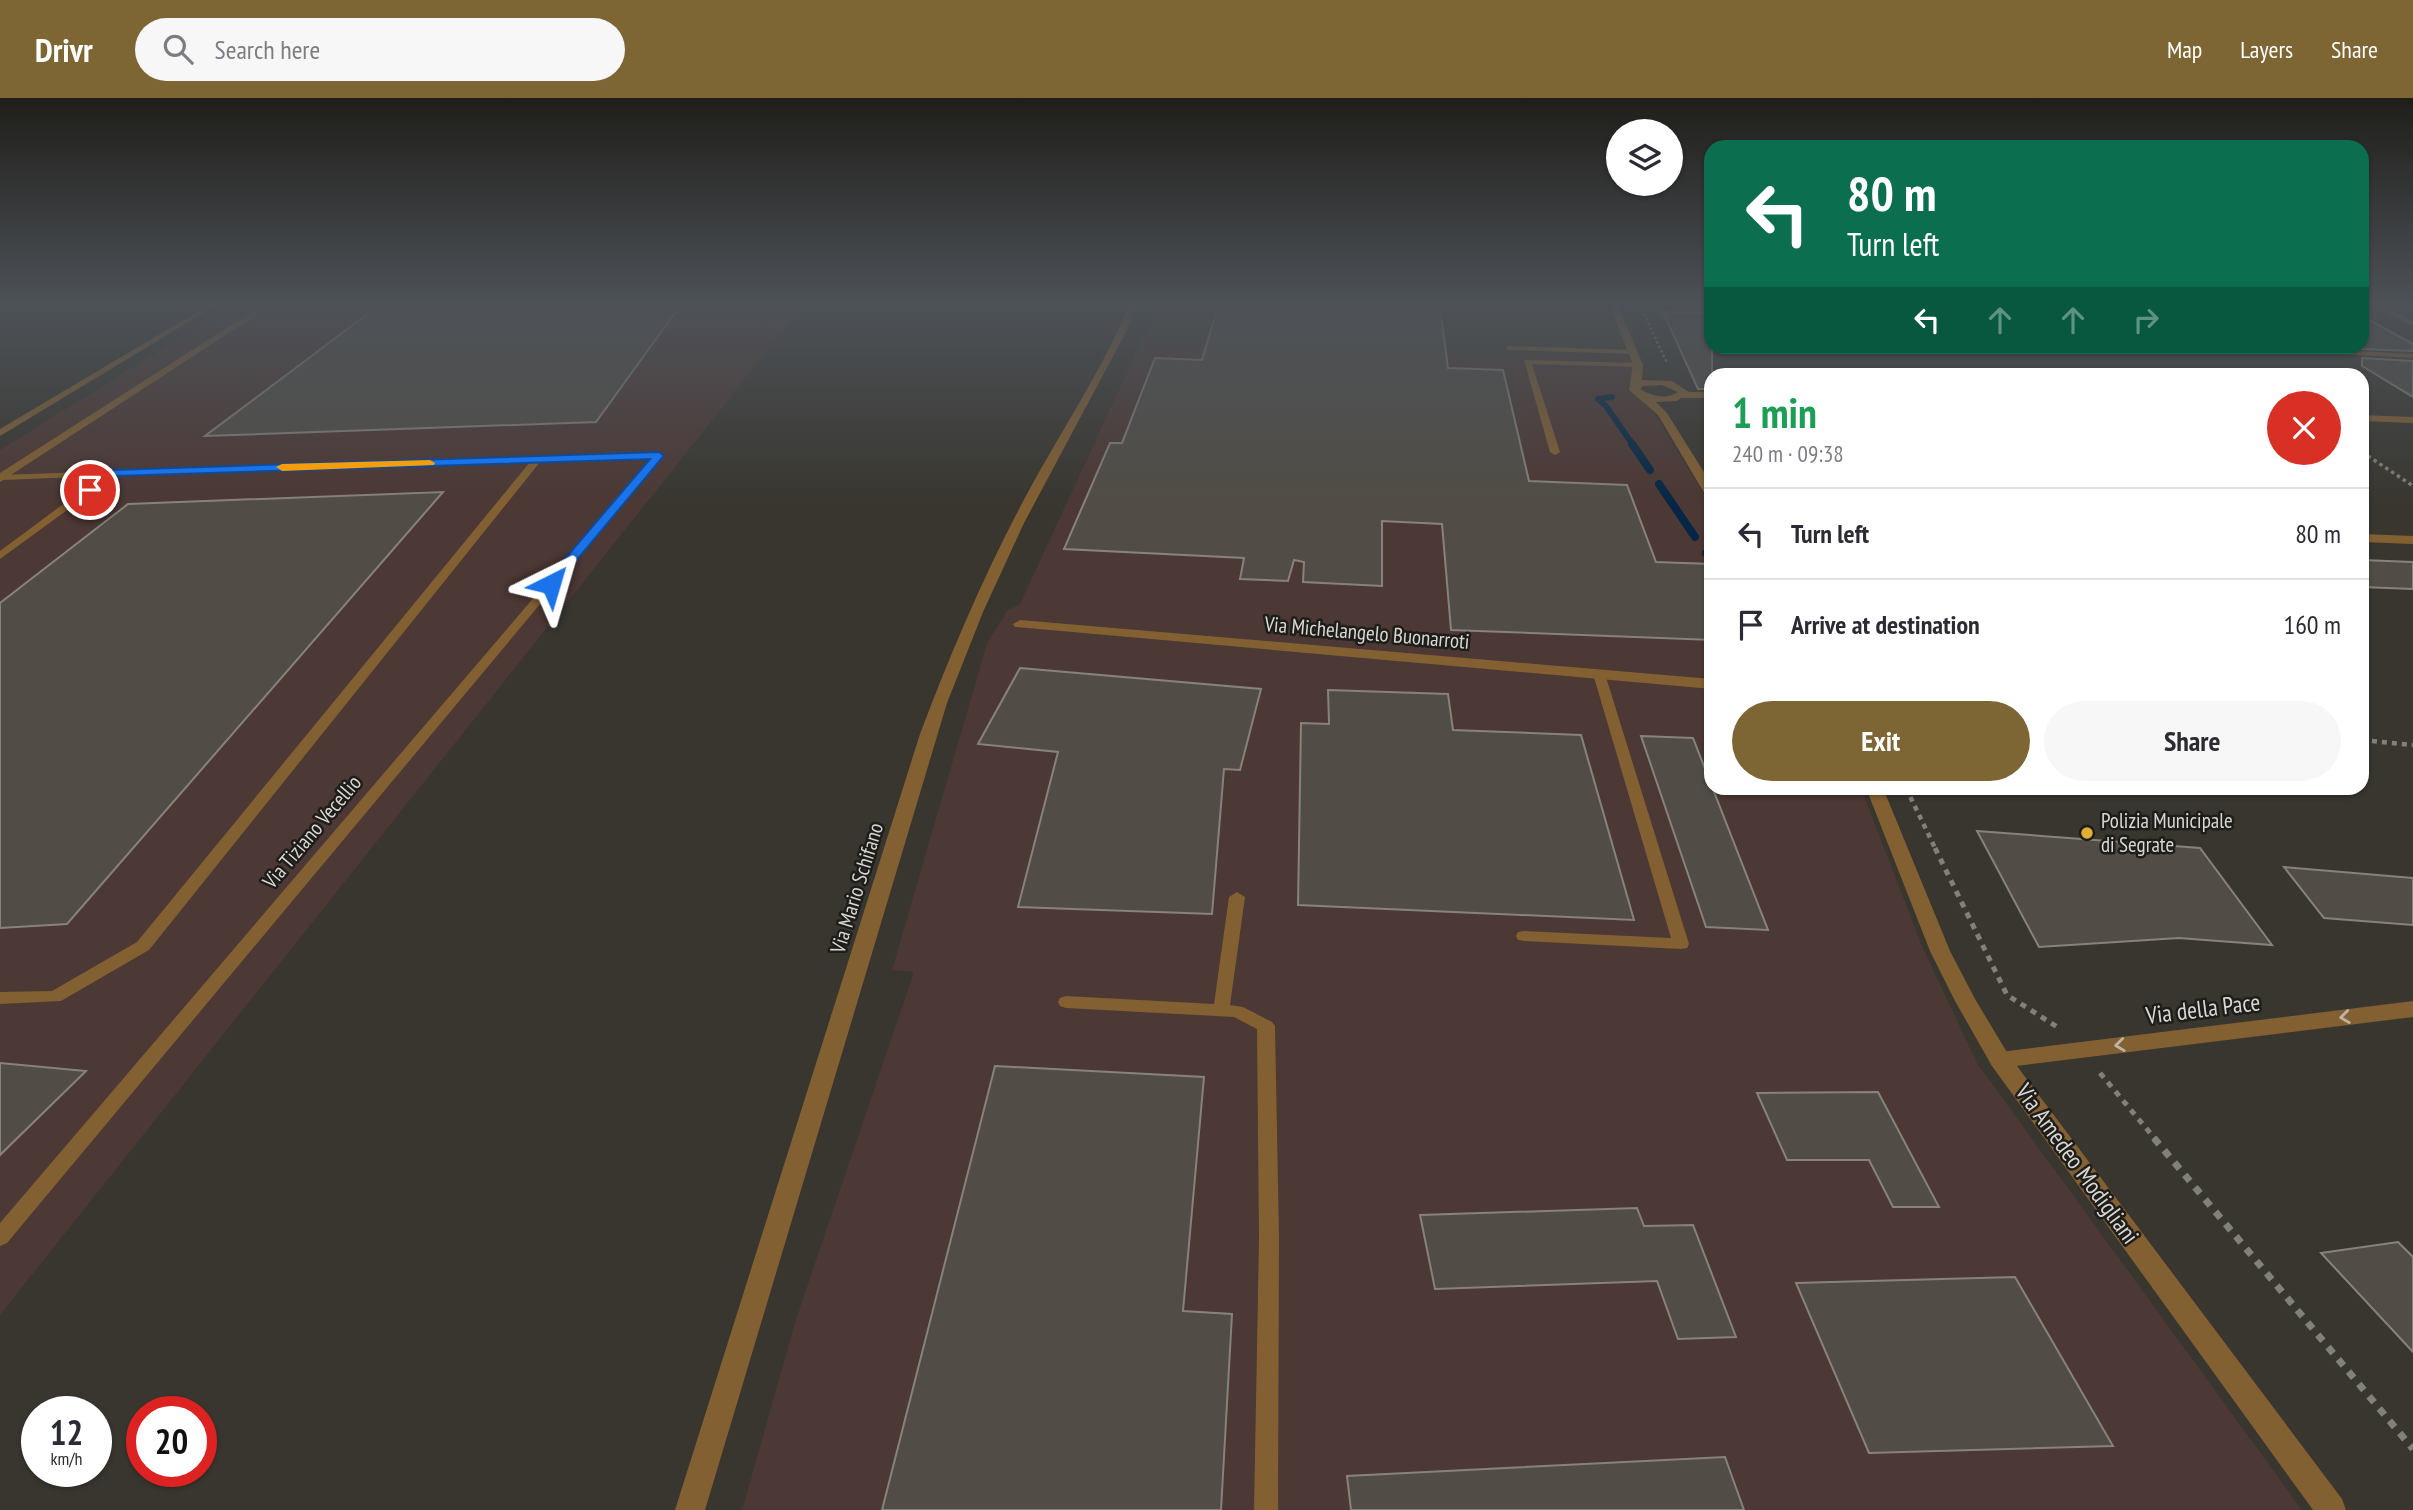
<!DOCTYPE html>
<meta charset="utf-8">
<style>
:root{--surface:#fff;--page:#f7f7f7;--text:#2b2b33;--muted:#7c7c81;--line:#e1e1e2;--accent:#7d6633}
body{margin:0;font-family:"PT Sans Narrow",sans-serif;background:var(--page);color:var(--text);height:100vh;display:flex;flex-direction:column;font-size:26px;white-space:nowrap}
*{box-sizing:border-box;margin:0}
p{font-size:23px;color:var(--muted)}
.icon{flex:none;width:38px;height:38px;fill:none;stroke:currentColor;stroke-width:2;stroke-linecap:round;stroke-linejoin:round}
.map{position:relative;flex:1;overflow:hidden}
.panel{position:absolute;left:1704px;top:270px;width:665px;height:427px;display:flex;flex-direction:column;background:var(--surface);border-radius:21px;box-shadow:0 2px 5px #0004}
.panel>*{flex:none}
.top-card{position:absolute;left:1704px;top:42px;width:665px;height:214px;border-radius:21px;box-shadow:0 2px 5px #0004;background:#0b6e4f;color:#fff;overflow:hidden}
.buttons{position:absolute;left:1606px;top:21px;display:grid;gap:14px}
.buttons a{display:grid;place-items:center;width:77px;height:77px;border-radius:50%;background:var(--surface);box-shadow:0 2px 5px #0004;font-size:35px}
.speed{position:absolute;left:21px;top:1298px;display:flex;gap:14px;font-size:35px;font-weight:700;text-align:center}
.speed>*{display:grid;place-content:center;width:91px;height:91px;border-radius:50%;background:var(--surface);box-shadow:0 2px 5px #0004;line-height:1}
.speed small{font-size:18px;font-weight:400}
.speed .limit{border:10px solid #d22;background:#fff;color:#111}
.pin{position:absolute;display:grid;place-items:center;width:60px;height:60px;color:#fff;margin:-30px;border:4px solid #fff;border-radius:50%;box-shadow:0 2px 7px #0007}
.me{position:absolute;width:77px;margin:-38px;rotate:40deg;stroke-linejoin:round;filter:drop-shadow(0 0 5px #0008)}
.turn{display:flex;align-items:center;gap:24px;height:147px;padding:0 28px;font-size:32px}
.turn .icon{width:91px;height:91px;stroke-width:2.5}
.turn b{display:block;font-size:49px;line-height:60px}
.lanes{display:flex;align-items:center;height:66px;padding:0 28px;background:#0003;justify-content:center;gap:35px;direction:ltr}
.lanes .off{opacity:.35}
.round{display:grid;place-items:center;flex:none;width:74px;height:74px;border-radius:37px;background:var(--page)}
.overview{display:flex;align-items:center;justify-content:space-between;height:119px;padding:0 28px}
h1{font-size:42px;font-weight:700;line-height:52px;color:#1e9e55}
.button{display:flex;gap:14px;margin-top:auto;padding:14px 28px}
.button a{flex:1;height:80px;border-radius:42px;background:var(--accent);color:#fff;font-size:28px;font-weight:700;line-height:80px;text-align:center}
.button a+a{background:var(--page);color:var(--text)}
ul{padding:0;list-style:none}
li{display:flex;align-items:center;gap:21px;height:91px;padding:0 28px;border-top:2px solid var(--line)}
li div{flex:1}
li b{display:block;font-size:26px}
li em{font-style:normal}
header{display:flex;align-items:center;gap:42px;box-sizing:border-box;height:98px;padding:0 35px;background:var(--accent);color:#fff}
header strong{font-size:33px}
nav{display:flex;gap:38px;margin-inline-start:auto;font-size:24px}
.search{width:490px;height:63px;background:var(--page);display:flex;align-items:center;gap:18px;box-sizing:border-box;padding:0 24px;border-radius:38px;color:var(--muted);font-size:26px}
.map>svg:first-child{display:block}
</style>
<header>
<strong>Drivr</strong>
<div class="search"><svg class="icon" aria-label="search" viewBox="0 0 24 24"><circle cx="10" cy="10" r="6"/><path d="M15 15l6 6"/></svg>Search here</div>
<nav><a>Map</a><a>Layers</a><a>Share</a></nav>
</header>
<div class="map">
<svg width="2413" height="1412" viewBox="0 0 2413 1412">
<rect width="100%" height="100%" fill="#38362f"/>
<polygon fill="#413c2f" points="1158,208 1609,208 1630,261 1142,242"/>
<g fill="#4c3834">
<polygon points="231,208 803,208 0,1217 0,352"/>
<polygon points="1142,242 1630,261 1633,268 1631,285 1627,289 1654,315 1711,408 1712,690 1861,690 1922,848 1977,965 2302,1412 742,1412 797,1218 914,874 892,872 987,545 1007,513 1020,506"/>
</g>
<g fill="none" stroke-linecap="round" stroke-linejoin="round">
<polyline stroke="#052745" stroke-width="6" points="1612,299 1598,301 1606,308 1633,347"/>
<g stroke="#052745" stroke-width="8">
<polyline points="1632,346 1650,372"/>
<polyline points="1659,386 1695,439"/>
<polyline points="1706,455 1712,464"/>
</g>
</g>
<g fill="#514d46" stroke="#87827b" stroke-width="2">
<polygon points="378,208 680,208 596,324 205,338"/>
<polygon points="1218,208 1440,208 1448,270 1503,272 1529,383 1627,387 1656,464 1712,466 1712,542 1451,532 1442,426 1382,423 1382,488 1303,484 1304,464 1294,462 1288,483 1240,481 1244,460 1064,451 1110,345 1122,345 1155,260 1202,262"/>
<polygon points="1663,214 1712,215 1712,291 1698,291"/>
<polygon points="2362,218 2413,246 2413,253 2362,251"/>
<polygon points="2362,260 2413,263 2413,299 2362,268"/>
<polygon points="443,394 67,826 0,830 0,505 128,406"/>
<polygon points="2362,462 2413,464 2413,491 2362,489"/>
<polygon points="1020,570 1261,591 1240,672 1224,671 1212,816 1018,809 1058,654 978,646"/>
<polygon points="1328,592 1448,596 1453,632 1581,637 1634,822 1298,807 1301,625 1329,626"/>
<polygon points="1641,638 1693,640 1768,832 1706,829"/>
<polygon points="1977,733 2200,750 2272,847 2179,840 2039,849"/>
<polygon points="2284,769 2413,780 2413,827 2324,820"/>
<polygon points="0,965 86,973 0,1057"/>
<polygon points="995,968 1204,979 1183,1213 1232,1216 1221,1412 882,1412"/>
<polygon points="1878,994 1939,1109 1893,1109 1869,1062 1787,1062 1757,995"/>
<polygon points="1637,1110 1644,1128 1693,1127 1736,1239 1678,1241 1657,1183 1435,1191 1420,1117"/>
<polygon points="2398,1144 2413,1159 2413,1254 2321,1155"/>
<polygon points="2015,1179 2113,1348 1869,1355 1796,1185"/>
<polygon points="1725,1359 1744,1412 1351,1412 1347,1378"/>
</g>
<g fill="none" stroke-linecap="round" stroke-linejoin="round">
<polyline stroke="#82807a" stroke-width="2.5" stroke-dasharray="2.5 2.5" stroke-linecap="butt" points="1644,216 1667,265"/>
<polyline stroke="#82807a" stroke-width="3.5" stroke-dasharray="3.5 3.5" stroke-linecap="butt" points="2362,354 2413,388"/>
<g stroke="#82807a" stroke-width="4.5" stroke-dasharray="5 5" stroke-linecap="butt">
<polyline points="2362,642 2413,647"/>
<polyline points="1906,690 1936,752"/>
</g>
<g stroke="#82807a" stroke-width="5" stroke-dasharray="6 6" stroke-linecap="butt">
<polyline points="1935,750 2007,897 2059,930"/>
<polyline points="2100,975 2156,1042"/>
</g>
<polyline stroke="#82807a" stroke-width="7" stroke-dasharray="8 8" stroke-linecap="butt" points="2154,1040 2413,1351"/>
<g fill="#836032" fill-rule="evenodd">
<polygon points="207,208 215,208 0,338 0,331"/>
<polygon points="2375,208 2383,208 2413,223 2413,228"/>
<polygon points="1510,248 1633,252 1637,254 1633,256 1507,252 1507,248"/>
<polygon points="2194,248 2257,248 2413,256 2413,260"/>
<polygon points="1524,262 1638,265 1642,267 1638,269 1532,266 1560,354 1555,357 1550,354"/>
<polygon points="662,356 662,360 7,1145 0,1148 0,1125 652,361 540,364 149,852 61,903 0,906 0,894 52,893 137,844 530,364 114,378 0,461 0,453 101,378 3,382 0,381 0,377 537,358"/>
<polygon points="1599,572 1605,576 1689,846 1687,850 1681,851 1524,843 1518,842 1516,838 1518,834 1524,833 1671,840 1593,576"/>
<polygon points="1237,794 1245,799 1230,907 1243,909 1272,924 1275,928 1279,1140 1278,1412 1254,1412 1259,1140 1257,931 1234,919 1066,910 1060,908 1058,904 1060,900 1066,898 1214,906 1229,799"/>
</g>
<g fill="#836032" fill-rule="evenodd">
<polygon points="261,208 270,208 0,384 0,375"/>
<polygon points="1712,294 1712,300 1683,300 1678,297 1683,294"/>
<polygon points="2362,317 2413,319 2413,325 2362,323"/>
<polygon points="2362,436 2413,438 2413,446 2362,444"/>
<polygon points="1020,522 1712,581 1712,591 1015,529 1013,526"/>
<polygon points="2413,903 2413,919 2000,970 1992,968 1989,962 1992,956 2000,954"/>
</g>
<g fill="#836032" fill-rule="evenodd">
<path d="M1129 208H1137L1127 232 1024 425 983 514 947 605 705 1412H675L920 636C951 554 985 474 1027 396 1061 333 1101 274 1129 208Z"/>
<path d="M1610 208H1618L1643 267 1642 282 1672 283 1689 294 1677 303 1656 304 1667 315 1712 387V402L1706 398 1658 317 1629 292 1633 267ZM1662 287 1678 294C1665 302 1652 298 1640 291L1643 288Z"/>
<polygon points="1866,690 1883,690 1950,853 1975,901 2008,956 2342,1401 2346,1412 2313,1412 1992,968 1955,903 1930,853"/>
</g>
</g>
<defs><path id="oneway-chevron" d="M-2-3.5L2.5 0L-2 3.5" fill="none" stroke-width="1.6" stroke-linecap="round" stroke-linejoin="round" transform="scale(1.75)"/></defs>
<g stroke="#bfb3a3">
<use href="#oneway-chevron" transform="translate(2345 919) rotate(173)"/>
<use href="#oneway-chevron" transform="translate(2120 947) rotate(173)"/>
</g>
<linearGradient id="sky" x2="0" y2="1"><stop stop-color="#1f1e1a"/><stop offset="0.51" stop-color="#4d5258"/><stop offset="1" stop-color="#4d5258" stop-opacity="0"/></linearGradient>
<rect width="2413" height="405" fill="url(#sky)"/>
<polygon fill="#1a73e8" stroke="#114b97" stroke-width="2" points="659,354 664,358 662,360 555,488 546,488 546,483 650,361 115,378 93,394 84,392 112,372"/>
<polygon fill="#f59e0b" points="430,362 435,365 434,367 282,373 276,369 282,366"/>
<circle fill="#e1af34" stroke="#1e1d1a" stroke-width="2.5" cx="2087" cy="735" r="7"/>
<g text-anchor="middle" stroke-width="5" stroke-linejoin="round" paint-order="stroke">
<g font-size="21" fill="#d9d7d3" stroke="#1e1d1a">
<text transform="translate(1367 535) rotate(5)" y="7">Via Michelangelo Buonarroti</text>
<text transform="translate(312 734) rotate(-50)" y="7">Via Tiziano Vecellio</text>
<text transform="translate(857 790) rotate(-73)" y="7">Via Mario Schifano</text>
</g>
<g font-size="21" fill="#d9d7d3" stroke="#1e1d1a" text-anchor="start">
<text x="2101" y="730">Polizia Municipale<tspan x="2101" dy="24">di Segrate</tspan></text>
</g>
<g font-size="24" fill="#d9d7d3" stroke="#1e1d1a">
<text transform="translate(2203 911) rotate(-7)" y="8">Via della Pace</text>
<text transform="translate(2077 1066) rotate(54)" y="8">Via Amedeo Modigliani</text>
</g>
</g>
</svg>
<div class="buttons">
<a><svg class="icon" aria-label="layers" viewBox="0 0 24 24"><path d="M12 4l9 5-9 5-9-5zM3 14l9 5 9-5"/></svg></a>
</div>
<div class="speed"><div>12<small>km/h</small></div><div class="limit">20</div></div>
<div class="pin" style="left:90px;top:392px;background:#d93025"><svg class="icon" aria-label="arrive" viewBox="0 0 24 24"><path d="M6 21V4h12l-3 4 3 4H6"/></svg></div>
<svg class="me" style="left:551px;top:486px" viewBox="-20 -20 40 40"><path d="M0-17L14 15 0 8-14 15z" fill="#1a73e8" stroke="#fff" stroke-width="4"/></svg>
<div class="top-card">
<div class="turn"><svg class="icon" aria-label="left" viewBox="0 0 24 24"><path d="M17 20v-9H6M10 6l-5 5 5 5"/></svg><div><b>80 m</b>Turn left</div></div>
<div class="lanes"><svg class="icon" aria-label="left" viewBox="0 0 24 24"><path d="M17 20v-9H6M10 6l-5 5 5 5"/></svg><svg class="icon off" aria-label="ahead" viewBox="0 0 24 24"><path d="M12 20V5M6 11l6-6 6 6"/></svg><svg class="icon off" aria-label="ahead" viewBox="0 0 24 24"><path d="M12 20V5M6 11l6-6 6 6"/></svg><svg class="icon off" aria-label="right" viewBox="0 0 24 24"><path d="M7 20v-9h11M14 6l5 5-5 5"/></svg></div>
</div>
<section class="panel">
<div class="overview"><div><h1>1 min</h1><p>240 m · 09:38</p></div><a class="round" style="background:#d93025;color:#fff"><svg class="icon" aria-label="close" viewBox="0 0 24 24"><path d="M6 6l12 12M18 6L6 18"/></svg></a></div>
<ul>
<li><svg class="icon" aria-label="left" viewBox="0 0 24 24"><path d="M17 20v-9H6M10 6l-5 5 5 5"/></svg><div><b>Turn left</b></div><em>80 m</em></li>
<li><svg class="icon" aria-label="arrive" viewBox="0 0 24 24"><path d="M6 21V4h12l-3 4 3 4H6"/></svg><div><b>Arrive at destination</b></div><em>160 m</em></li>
</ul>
<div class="button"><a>Exit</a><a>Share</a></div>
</section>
</div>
